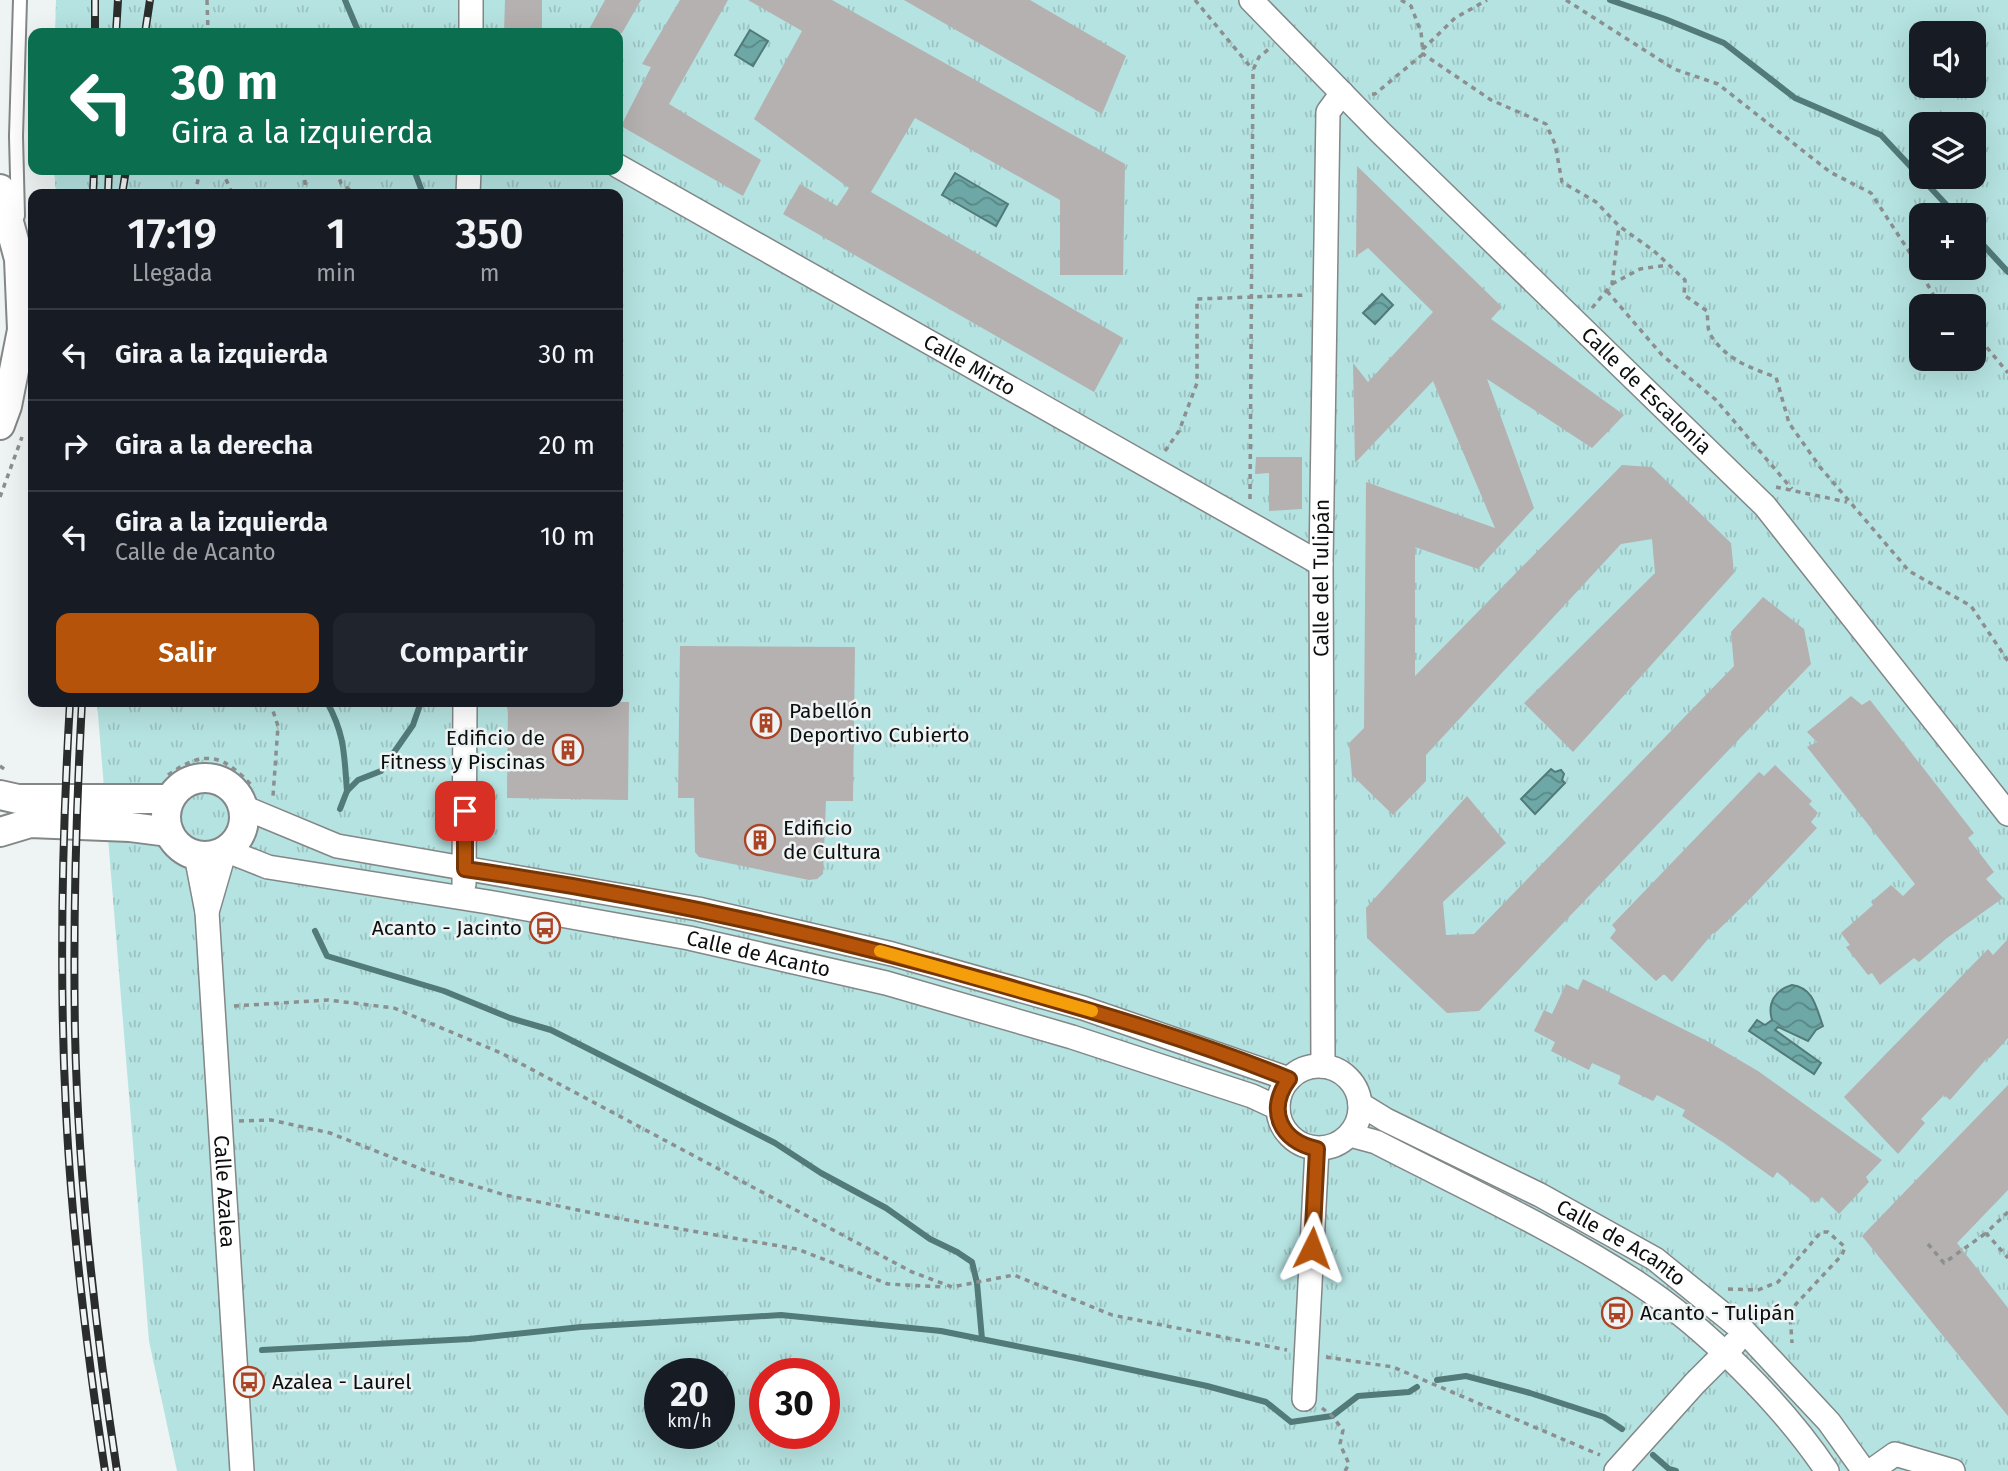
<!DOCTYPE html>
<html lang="es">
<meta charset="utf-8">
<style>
:root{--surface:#171b24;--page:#20242c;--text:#f1f3f6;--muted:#9ea1a6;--line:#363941;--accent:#b45309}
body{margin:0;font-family:"Fira Sans",sans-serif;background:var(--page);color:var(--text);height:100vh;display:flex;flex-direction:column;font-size:26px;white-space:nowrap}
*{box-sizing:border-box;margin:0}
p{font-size:23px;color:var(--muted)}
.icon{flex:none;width:38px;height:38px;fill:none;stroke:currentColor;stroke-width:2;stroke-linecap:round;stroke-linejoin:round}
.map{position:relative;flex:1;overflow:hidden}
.drawer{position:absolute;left:28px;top:189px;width:595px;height:518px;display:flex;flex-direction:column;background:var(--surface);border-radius:14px;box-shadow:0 7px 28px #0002}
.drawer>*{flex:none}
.guide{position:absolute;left:28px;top:28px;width:595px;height:147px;border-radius:14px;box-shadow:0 7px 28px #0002;background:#0b6e4f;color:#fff;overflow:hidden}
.controls{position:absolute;left:1909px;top:21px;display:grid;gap:14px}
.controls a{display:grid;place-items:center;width:77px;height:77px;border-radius:14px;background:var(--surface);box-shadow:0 7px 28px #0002;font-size:35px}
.speed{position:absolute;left:644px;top:1358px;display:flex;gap:14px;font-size:35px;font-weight:700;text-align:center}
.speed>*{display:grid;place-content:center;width:91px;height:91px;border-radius:50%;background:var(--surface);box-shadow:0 7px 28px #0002;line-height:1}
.speed small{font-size:18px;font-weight:400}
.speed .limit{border:10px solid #d22;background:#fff;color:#111}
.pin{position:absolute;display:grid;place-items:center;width:60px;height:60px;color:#fff;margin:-30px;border-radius:14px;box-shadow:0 4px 10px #0006}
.me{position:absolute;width:77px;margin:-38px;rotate:3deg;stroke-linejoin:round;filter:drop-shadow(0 0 5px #0008)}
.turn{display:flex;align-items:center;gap:24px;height:147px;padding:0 28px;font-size:32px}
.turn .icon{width:91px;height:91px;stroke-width:2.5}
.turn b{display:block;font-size:49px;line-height:60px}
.eta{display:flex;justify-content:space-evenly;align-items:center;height:119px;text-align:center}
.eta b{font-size:42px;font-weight:600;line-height:49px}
.cta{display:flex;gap:14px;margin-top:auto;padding:14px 28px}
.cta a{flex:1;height:80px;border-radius:14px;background:var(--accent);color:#fff;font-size:28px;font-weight:600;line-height:80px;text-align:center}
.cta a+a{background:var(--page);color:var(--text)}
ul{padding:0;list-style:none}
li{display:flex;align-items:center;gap:21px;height:91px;padding:0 28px;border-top:2px solid var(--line)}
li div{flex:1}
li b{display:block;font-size:26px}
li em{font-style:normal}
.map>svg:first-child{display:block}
</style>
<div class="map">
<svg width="2008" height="1471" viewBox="0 0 2008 1471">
<defs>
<pattern id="park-tufts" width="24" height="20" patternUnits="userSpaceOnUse" patternTransform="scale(1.75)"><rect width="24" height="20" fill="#b5e3e1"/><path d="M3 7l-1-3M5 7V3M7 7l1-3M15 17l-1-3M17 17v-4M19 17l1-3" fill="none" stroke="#9ac2c0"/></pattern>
<pattern id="water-waves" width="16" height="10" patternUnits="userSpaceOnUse" patternTransform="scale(1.75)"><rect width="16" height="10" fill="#6ea8a6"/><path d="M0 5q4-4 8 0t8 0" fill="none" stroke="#598786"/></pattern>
</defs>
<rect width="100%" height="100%" fill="#eef3f3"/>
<path fill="url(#park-tufts)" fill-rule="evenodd" d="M56 0H2008V1471H177L149 1341 97 702H618V194H56L54 170H618V33H55ZM1922 33H1974V86H1922ZM1922 124H1974V177H1922ZM1922 215H1974V268H1922ZM1922 306H1974V359H1922ZM660 1374H719V1433H660ZM765 1374H824V1433H765Z"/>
<g fill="url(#water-waves)" stroke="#517a78" stroke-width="2">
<polygon points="750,30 768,41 753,66 735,55"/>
<polygon points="955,173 1008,204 996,226 942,195"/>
<polygon points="1382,294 1393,305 1375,324 1363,313"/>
<polygon points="1551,769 1555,772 1561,770 1564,774 1562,780 1565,783 1535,814 1521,799"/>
<path d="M1792 985C1814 988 1816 1008 1823 1026L1816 1030 1808 1041 1778 1027 1775 1030 1821 1063 1814 1074 1749 1031 1757 1020 1765 1025 1772 1020C1767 1003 1775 990 1792 985Z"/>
</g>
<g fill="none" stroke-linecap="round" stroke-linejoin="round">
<g stroke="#517a78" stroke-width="6">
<polyline points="345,0 359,33"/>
<polyline points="1610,0 1665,19 1724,43 1795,98 1881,135 1956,215"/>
<polyline points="414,170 423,194"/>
<polyline points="1974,235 2008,272"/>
<path d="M327 702C345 735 344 754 347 791"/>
<polyline points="340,809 347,791 358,780 381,771 413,725 421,702"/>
<polyline points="315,931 327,956 444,991 510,1018 551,1030 775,1143 821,1173 886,1208 930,1239 957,1252 972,1262 977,1283 982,1339"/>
<polyline points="262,1350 469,1339 581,1327 781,1315 941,1331 1076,1358 1207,1386 1266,1402 1291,1422 1332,1416 1358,1396 1409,1392 1417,1387"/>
<polyline points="1437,1380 1466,1376 1530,1393 1604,1417 1622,1429"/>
<polyline points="1653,1455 1669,1469 1676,1471"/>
</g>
</g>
<g fill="#b5b1b0">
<polygon points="505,0 542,0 542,33 504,33"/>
<polygon points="605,0 641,0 622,33 587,33"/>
<polygon points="680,0 728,0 669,104 761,160 743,196 621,126 651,67 642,64"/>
<polygon points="748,0 832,0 1125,164 1123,275 1060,275 1060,200 915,118 871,192 1123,338 1094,392 783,214 800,184 837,206 849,188 754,119 802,31"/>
<polygon points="904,0 1030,0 1126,56 1102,114"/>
<polygon points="1357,166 1502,307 1491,319 1624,415 1592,448 1487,379 1534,508 1478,569 1415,547 1415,676 1622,465 1652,467 1731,543 1734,573 1573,752 1524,703 1655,573 1652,539 1621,544 1426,755 1426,781 1393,815 1352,775 1349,743 1364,728 1366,482 1495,528 1433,381 1355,463 1353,363 1368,382 1433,312 1368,248 1356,256"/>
<polygon points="1256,457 1302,457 1302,509 1269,511 1269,473 1255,474"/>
<polygon points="1763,597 1804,629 1811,664 1479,1011 1447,1013 1367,938 1366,908 1467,796 1506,843 1443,902 1446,935 1474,934 1734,666 1731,632"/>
<polygon points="680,646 855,647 853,801 826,801 823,874 817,879 809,880 699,857 695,852 694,798 678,798"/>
<polygon points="1851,696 1862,705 1870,700 1974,833 1968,838 1994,872 1986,879 2003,898 1947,938 1919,962 1914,958 1880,985 1872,973 1868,975 1846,947 1850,945 1841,933 1873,905 1871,902 1891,885 1903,896 1915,884 1807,747 1817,742 1807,732"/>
<polygon points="508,702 629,702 628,800 507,798"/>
<polygon points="1775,765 1812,801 1809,804 1818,813 1811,822 1817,828 1746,903 1714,934 1713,933 1672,982 1664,974 1656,981 1610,938 1616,930 1612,925 1759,772 1764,776"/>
<polygon points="2008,939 2008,1038 1990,1058 1988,1057 1950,1100 1944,1095 1921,1119 1925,1123 1898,1154 1844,1097 1988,949 1993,955"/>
<polygon points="1583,979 1705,1040 1758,1071 1882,1160 1866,1177 1869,1182 1839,1214 1822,1197 1815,1203 1777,1172 1773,1178 1724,1143 1682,1116 1685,1110 1657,1095 1653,1101 1618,1084 1621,1076 1592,1063 1589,1070 1551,1051 1555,1042 1534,1031 1544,1010 1552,1014 1566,984 1578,990"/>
<polygon points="2008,1085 2008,1190 1957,1243 2008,1308 2008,1416 1862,1236"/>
</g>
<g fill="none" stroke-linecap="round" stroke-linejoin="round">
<g stroke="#838787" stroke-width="16">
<polyline id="service" points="18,216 16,136 20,0"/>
</g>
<g stroke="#838787" stroke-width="26">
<g id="minor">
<path id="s1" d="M1251 0 1380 132 1765 506 2008 814"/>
<polyline points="471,33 471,0"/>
<path id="s2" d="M618 166 1321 564"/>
<polyline points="468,194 469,170"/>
<polyline points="243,807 337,846 698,909 892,954 1083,1008 1289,1079"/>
<path id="s3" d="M196 855 207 912 242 1471"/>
<polyline points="464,884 465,702"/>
<path id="s4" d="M207 912 225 850 268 867 488 902 689 938 886 983 1072 1037 1252 1096 1278 1108"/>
<circle cx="1319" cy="1107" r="41"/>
<path id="s5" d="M1323 1066 1321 564 1328 112 1342 93"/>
<path id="s6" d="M1360 1104 1386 1120 1540 1195 1655 1259 1745 1332 1829 1422 1864 1471"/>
<path d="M1350 1135 1376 1142C1463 1187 1557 1230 1639 1284 1706 1328 1783 1405 1827 1471"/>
<polyline points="1304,1399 1317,1149"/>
<polyline points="1616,1471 1695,1383 1735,1343"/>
<polyline points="1871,1471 1895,1454 1953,1471"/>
</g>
</g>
<g stroke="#838787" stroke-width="32">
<g id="tertiary">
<polyline points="0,189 19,259 22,330 7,406 0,425"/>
<circle cx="205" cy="817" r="39"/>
<polyline points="0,795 18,799 170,799"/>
<polyline points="0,832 30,823 130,827 169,832"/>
</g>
</g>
<g stroke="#8c8f8f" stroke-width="3.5" stroke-dasharray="5 5" stroke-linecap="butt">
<polyline points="207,0 208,33"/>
<polyline points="1195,0 1253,70"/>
<path d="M1401 0 1411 6 1421 32 1423 54 1491 100 1546 124 1555 144 1562 182 1596 202 1619 226 1654 251 1685 280 1684 295 1707 311C1708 318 1707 328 1710 334 1725 359 1750 368 1776 377L1789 423 1820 467 1909 571 1971 606 2008 661"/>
<polyline points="1566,0 1674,69 1718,84 1830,172 1871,193 1910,253 1934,296 1945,306"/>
<polyline points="1372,94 1375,94 1423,54 1423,49 1455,18 1487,0"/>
<polyline points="222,170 231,191 246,194"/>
<polyline points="304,170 306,194"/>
<polyline points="336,170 341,183 355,194"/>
<polyline points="195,194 200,170"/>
<polyline points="1612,284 1640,269 1668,265"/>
<polyline points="1607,291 1662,355 1716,400 1792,489"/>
<polyline points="1592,308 1612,284 1619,226"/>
<polyline points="1974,332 2008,373"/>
<polyline points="1165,451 1179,431 1197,383 1197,299 1306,295"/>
<polyline points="1776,487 1847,502"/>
<polyline points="0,497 22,437"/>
<polyline points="1250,499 1253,70 1259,57 1270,48"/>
<polyline points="270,702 278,726 273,796"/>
<polyline points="0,766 7,771"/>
<path d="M168 775C206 748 224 755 254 788"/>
<polyline points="234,1006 328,1000 394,1008 501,1053 912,1272 952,1287 1014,1275 1112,1315 1287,1350"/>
<polyline points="239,1121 271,1120 330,1133 429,1172 505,1195 622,1219 797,1249 888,1284 946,1287"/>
<polyline points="2008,1212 1986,1233 2008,1258"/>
<polyline points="1928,1244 1944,1263 1986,1233"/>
<polyline points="1728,1289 1758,1290 1778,1282 1821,1232 1828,1232 1845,1247 1842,1255 1796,1304 1790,1314 1792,1343"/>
<polyline points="1326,1357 1393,1367 1600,1455"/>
<polyline points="1322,1408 1332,1416 1343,1430 1340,1444 1349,1464 1345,1471"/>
</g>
<use href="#service" stroke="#fff" stroke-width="12"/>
<use href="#minor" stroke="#fff" stroke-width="23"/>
<use href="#tertiary" stroke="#fff" stroke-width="28"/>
<g stroke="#2b2c2c" stroke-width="8">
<g id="rail">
<polyline points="95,0 95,33"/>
<polyline points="116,33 118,0"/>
<polyline points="145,33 150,0"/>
<polyline points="93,194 94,170"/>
<polyline points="108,194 109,170"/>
<polyline points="122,194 126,170"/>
<path d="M70 702C62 838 59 975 66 1111 72 1232 87 1352 105 1471"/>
<path d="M82 702C76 812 73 922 75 1032 78 1179 95 1326 117 1471"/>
</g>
</g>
<use href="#rail" stroke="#eef3f3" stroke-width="5" stroke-dasharray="16" stroke-linecap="butt"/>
</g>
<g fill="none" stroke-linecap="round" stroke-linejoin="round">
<g stroke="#753606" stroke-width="18">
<path id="route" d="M465 811V869C646 895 826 935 1002 985 1099 1013 1196 1041 1289 1079 1266 1110 1280 1141 1317 1149L1312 1248"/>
</g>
<use href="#route" stroke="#b45309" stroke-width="12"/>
<polyline stroke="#f59e0b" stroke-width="12" points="880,951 1092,1011"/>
</g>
<defs>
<g id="building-ring" transform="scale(1.575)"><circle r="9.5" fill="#eef3f3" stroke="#ab4325" stroke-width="1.5"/><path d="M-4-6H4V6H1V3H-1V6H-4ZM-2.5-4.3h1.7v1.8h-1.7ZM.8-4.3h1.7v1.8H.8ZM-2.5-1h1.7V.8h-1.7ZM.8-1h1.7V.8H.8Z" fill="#ab4325"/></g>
<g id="bus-ring" transform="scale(1.575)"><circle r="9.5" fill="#eef3f3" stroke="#ab4325" stroke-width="1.5"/><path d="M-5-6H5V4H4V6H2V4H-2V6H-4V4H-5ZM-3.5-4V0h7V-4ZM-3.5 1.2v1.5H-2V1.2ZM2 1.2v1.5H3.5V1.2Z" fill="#ab4325"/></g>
</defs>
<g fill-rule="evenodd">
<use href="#building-ring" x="766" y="723"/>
<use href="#building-ring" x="568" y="750"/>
<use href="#building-ring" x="760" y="840"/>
<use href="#bus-ring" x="545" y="928"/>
<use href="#bus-ring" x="1617" y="1313"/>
<use href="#bus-ring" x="249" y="1382"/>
</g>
<g text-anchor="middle" stroke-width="5" stroke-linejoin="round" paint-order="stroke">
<g font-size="21" fill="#0d0e0e" stroke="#eef3f3">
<text dy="7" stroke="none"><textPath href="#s2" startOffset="404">Calle Mirto</textPath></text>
<text dy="7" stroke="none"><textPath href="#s1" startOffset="556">Calle de Escalonia</textPath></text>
<text dy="7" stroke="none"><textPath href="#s5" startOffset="488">Calle del Tulipán</textPath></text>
<text dy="7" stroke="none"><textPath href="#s4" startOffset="609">Calle de Acanto</textPath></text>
<text dy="7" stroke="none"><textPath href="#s3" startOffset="338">Calle Azalea</textPath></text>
<text dy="7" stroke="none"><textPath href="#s6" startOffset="296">Calle de Acanto</textPath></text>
</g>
<g font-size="21" fill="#0d0e0e" stroke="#eef3f3" text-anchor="start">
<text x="789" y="718">Pabellón<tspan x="789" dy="24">Deportivo Cubierto</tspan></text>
<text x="545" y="745" text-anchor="end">Edificio de<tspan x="545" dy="24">Fitness y Piscinas</tspan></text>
<text x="783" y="835">Edificio<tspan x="783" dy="24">de Cultura</tspan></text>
<text x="522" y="935" text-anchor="end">Acanto - Jacinto</text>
<text x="1640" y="1320">Acanto - Tulipán</text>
<text x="272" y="1389">Azalea - Laurel</text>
</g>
</g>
</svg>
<div class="controls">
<a><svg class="icon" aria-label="sound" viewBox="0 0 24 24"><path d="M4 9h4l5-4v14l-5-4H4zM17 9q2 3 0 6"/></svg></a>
<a><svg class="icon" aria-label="layers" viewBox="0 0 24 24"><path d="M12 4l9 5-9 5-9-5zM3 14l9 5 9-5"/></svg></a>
<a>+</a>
<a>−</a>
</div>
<div class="speed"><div>20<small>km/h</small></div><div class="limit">30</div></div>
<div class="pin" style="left:465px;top:811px;background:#d93025"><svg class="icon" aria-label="arrive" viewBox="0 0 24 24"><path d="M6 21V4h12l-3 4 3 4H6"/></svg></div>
<svg class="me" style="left:1312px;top:1248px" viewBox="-20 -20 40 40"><path d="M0-17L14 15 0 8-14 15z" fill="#b45309" stroke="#fff" stroke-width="4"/></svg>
<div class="guide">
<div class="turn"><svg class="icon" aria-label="left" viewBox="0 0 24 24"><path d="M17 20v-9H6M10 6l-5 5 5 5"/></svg><div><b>30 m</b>Gira a la izquierda</div></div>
</div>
<section class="drawer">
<div class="eta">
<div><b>17:19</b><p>Llegada</p></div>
<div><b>1</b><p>min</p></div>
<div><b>350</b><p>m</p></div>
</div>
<ul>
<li><svg class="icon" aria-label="left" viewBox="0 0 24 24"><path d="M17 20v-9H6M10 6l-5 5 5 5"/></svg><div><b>Gira a la izquierda</b></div><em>30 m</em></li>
<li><svg class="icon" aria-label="right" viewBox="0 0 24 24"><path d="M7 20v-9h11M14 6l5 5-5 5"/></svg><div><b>Gira a la derecha</b></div><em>20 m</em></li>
<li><svg class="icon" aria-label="left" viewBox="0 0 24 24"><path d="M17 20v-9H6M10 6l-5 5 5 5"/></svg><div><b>Gira a la izquierda</b><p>Calle de Acanto</p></div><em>10 m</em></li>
</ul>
<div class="cta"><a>Salir</a><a>Compartir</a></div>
</section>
</div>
